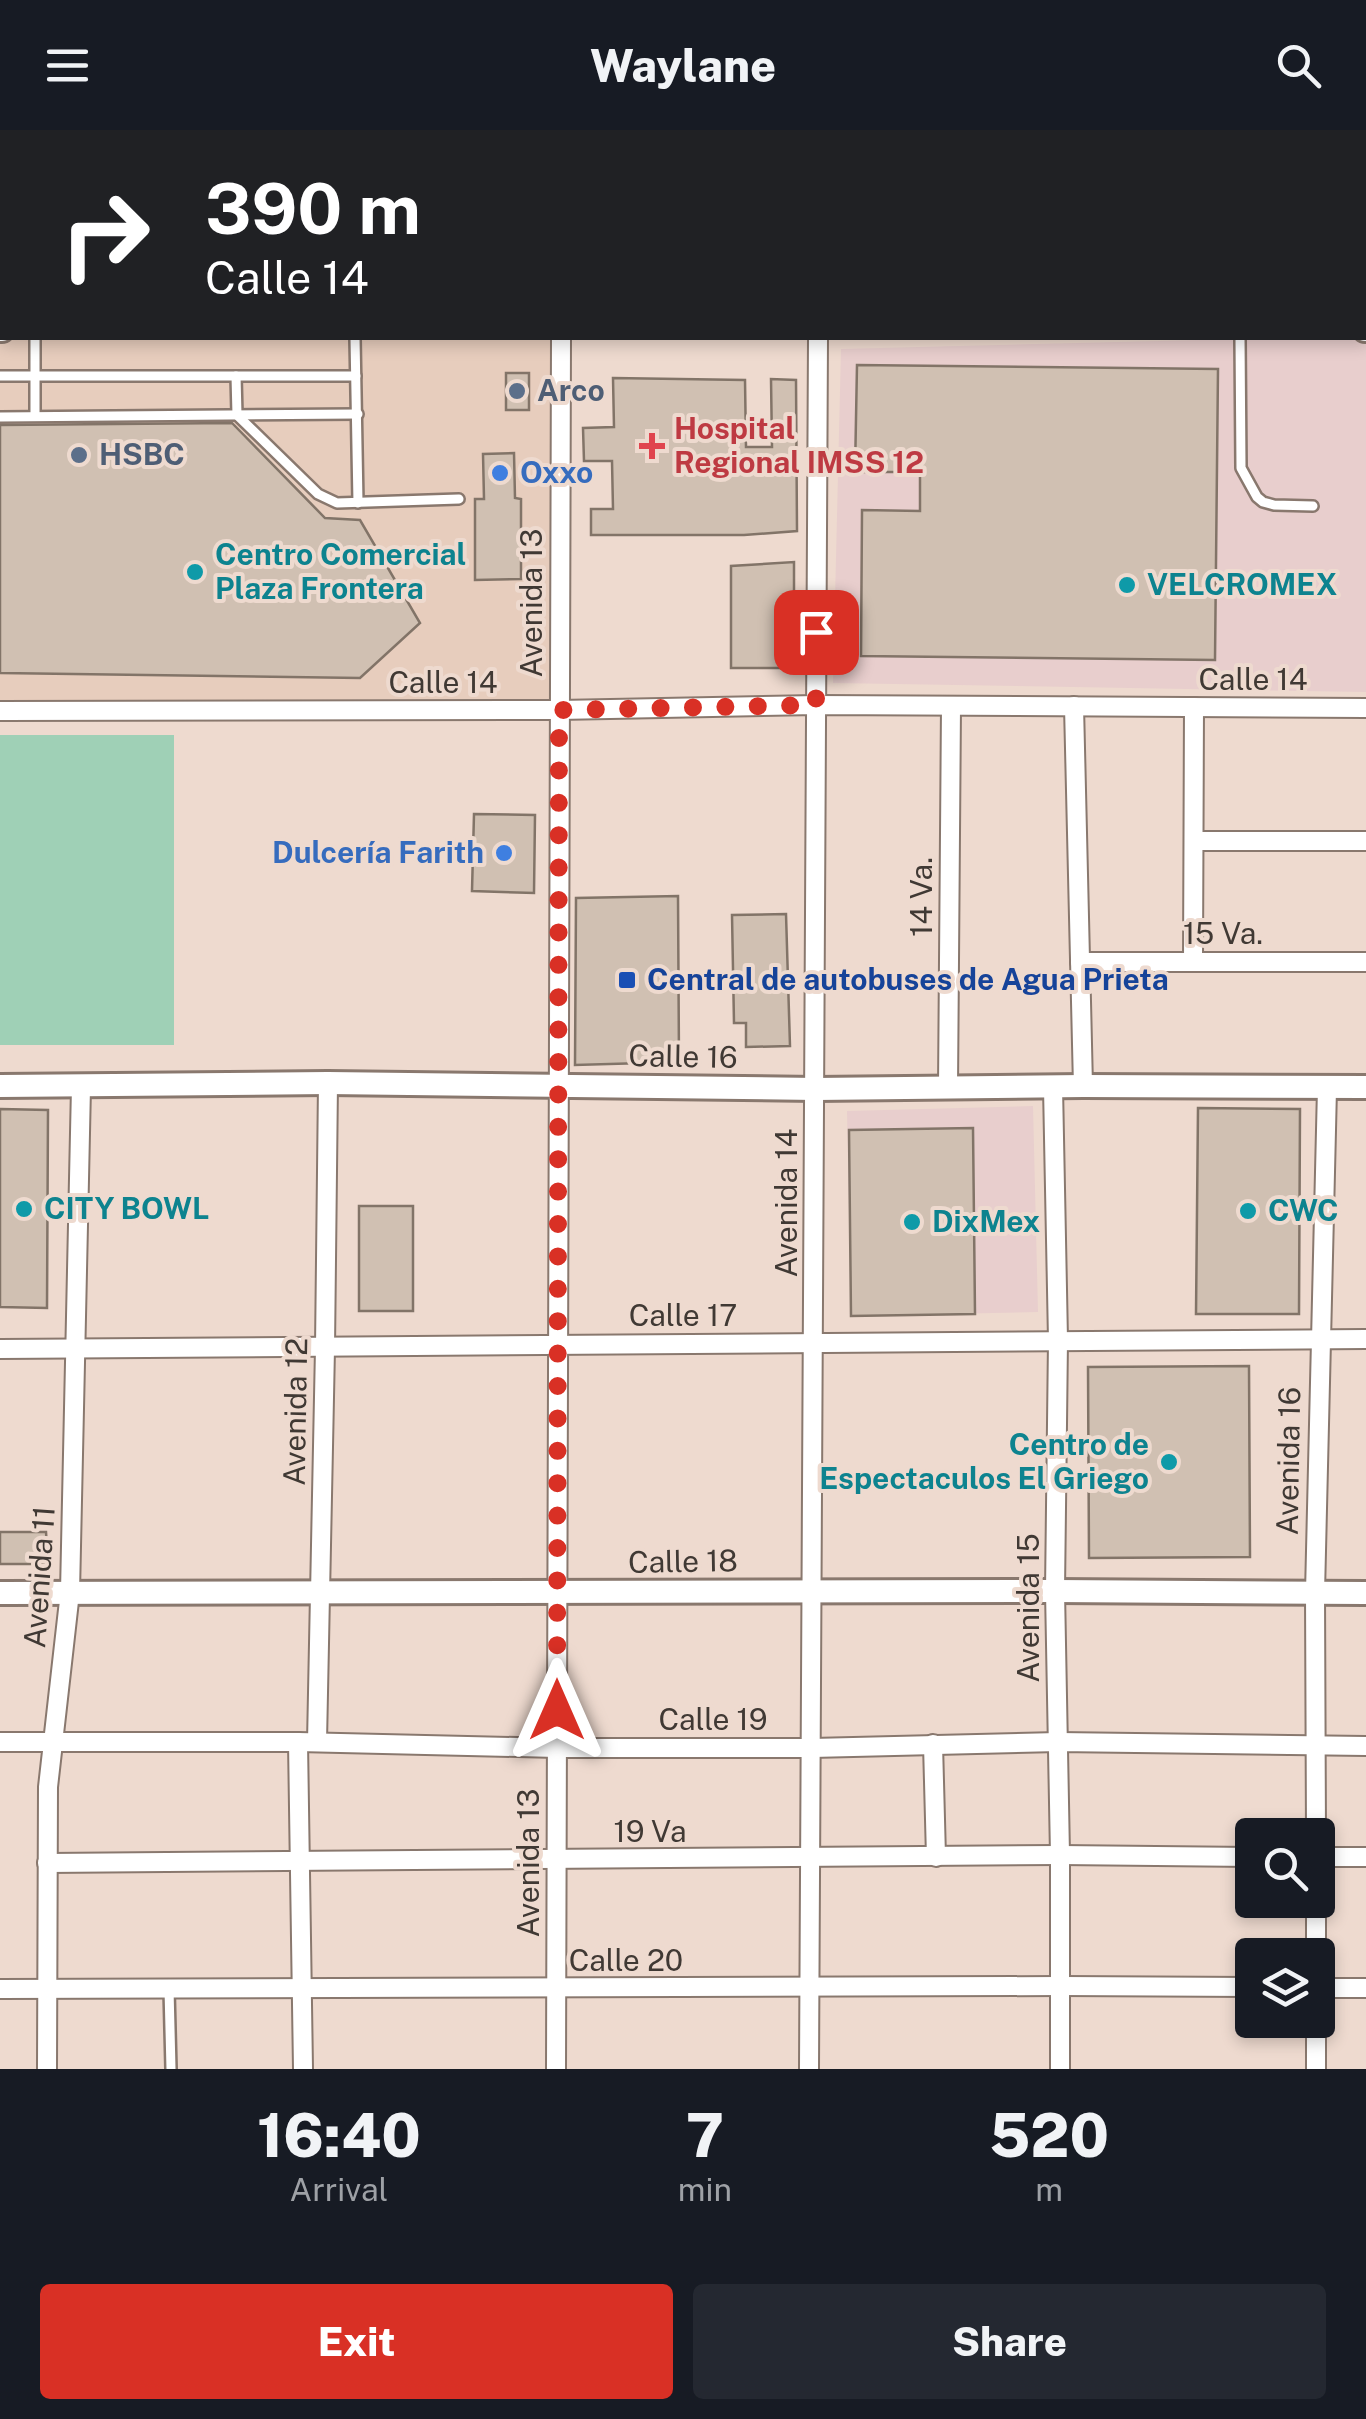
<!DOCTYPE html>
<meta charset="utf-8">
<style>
:root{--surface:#171b24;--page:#242831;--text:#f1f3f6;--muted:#9ea1a6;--accent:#d93025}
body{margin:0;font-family:"Public Sans",sans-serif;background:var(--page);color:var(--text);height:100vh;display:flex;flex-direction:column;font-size:38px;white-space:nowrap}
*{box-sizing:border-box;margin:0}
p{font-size:32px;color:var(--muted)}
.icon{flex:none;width:55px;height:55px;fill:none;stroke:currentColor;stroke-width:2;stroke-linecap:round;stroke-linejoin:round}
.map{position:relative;height:1939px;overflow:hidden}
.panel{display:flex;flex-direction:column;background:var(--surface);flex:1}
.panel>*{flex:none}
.banner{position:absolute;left:0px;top:0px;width:1368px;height:210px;box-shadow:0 5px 15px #0003;background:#202124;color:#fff;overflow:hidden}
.tools{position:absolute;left:1235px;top:1688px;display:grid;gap:20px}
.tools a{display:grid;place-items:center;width:100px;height:100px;border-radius:10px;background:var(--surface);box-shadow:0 5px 15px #0003;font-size:50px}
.pin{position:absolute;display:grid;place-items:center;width:85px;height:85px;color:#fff;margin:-42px;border-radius:20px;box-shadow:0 5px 15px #0006}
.me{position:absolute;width:110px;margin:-55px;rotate:0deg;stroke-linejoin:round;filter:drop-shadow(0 0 8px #0008)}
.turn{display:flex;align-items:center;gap:35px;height:210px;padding:0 40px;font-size:45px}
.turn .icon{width:130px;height:130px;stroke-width:2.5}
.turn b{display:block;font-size:70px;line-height:85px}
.eta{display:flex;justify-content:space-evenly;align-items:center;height:170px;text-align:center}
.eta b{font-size:60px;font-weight:800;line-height:70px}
.cta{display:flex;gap:20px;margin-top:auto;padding:20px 40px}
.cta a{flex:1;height:115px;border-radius:10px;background:var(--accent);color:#fff;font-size:40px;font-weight:800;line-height:115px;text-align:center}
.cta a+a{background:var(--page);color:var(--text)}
header{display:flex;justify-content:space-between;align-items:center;height:130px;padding:0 40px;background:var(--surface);font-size:45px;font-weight:800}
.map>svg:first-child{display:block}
</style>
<header><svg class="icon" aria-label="menu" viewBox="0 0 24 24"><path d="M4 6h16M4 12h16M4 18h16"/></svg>Waylane<svg class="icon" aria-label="search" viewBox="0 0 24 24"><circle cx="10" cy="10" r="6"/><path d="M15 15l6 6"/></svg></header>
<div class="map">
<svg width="1366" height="1939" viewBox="0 0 1366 1939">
<rect width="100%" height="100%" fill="#eedacf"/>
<polygon fill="#e7cdbd" points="0,0 75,0 75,2 2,2 2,208 560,208 559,580 0,581"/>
<g fill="#e8cecd">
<polygon points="1366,205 1366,562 833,553 841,219 1280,208 1365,208"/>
<polygon points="1033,976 1038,1182 851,1186 847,981"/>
</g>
<rect fill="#9fd0b6" x="0" y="605" width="174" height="310"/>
<g fill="#d0c0b2" stroke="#827468" stroke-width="2.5">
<polygon points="857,235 1218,239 1215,530 861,526 862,380 920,381 920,342 855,342"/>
<rect x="506" y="243" width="23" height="37"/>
<polygon points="613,248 745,250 746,317 772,317 771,249 796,250 797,401 744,405 591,405 591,379 613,379 612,331 584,331 583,298 614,297"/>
<polygon points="232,293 325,388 360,390 420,493 360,548 0,543 0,295"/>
<polygon points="514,323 515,368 521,369 521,449 475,450 475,369 484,369 483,324"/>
<polygon points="794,432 794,538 731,538 731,436"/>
<polygon points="474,684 535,685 534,763 472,761"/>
<polygon points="678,766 679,932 575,935 576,768"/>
<polygon points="786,784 790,916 746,917 746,893 734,893 732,785"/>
<polygon points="1198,978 1300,979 1299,1184 1196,1184"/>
<polygon points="0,979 48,980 47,1178 0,1177"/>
<polygon points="973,998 975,1184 851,1186 849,1000"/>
<rect x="359" y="1076" width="54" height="105"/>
<polygon points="1249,1236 1250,1427 1089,1428 1088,1237"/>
<polygon points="0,1402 46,1402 48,1434 0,1434"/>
</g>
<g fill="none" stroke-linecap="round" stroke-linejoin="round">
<g stroke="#89786e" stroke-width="14">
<g id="service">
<polyline points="1365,71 1366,71"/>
<polyline points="35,208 35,286"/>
<polyline points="355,208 358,373"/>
<polyline points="1240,208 1241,338 1257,367 1263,372 1274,375 1313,376"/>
<polyline points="0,246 356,246"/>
<polyline points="236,246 237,285 318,364 337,373 459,369"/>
<polyline points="0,287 358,284"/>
<polyline points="169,1859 171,1939"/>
</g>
</g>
<g stroke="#89786e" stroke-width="22">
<g id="minor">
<polyline points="75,0 75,2"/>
<polyline points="322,0 322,2"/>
<polyline points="818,0 818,2"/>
<polyline points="1075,0 1075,2"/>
<polyline points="1328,0 1328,2"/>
<polyline points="560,2 560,0"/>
<polyline points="1074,576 1083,956"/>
<polyline points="0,581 559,580 816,575 1366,578"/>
<polyline points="1194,711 1366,711"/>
<polyline points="1080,832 1366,832"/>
<polyline points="1193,832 1194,577"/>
<polyline points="1053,957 1058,1210 1055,1461 1060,1725 1060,1939"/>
<polyline points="948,958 951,576"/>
<polyline points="0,1219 1366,1209"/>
<polyline points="0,1612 298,1612 557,1618 812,1618 1058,1612 1366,1616"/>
<polyline points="298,1612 303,1939"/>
<polyline points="317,1612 325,1218 328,953"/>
<polyline points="933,1614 936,1727"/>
<polyline points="1316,1705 1315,1463 1327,958"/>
<polyline points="1318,1727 1366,1727"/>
<polyline points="47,1733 1060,1725 1252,1727"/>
<polyline points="1316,1825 1316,1770"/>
<polyline points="1318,1858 1366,1858"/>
<polyline points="0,1859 1061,1856 1252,1857"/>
<polyline points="1316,1890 1316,1939"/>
<polyline points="47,1939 48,1657 70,1462 81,957"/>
<polyline points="556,1939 561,208"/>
<polyline points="809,1939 818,208"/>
</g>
</g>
<g stroke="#89786e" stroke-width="28">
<g id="tertiary">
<polyline points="0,200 2,200"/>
<polyline points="1365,200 1366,200"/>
<polyline points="0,956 328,953 816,959 1083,956 1366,957"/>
<polyline points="0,1463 1055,1461 1366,1463"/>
</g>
</g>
<use href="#service" stroke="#fff" stroke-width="9"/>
<use href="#minor" stroke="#fff" stroke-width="18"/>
<use href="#tertiary" stroke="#fff" stroke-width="22"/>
</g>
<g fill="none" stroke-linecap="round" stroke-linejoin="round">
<polyline stroke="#d93025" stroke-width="18" stroke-dasharray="0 32.4" points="557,1580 559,580 816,575 816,502"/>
</g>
<g fill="#5c6f8a" stroke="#eedacf" stroke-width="4">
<circle cx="517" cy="261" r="10"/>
<circle cx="79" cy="325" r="10"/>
</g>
<path fill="#e0444e" stroke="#eedacf" stroke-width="4" d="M647 301h10v10h10v10h-10v10h-10v-10h-10v-10h10z"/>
<g fill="#3f7fe0" stroke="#eedacf" stroke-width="4">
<circle cx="500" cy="343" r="10"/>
<circle cx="504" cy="723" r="10"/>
</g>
<g fill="#0f9aa8" stroke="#eedacf" stroke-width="4">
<circle cx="195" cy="442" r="10"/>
<circle cx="1127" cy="455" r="10"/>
<circle cx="24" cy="1079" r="10"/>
<circle cx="1248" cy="1081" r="10"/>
<circle cx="912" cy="1092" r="10"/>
<circle cx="1169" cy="1332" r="10"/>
</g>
<rect fill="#1a4fb4" stroke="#eedacf" stroke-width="4" x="617" y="840" width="20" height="20" rx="5"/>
<g text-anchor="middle" stroke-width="8" stroke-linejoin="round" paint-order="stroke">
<g font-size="30" font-weight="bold" fill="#4e5e75" stroke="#eedacf" text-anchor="start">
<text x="537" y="271">Arco</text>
<text x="99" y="335">HSBC</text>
</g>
<g font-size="30" font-weight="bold" fill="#be3a42" stroke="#eedacf" text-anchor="start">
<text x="674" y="309">Hospital<tspan x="674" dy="34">Regional IMSS 12</tspan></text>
</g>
<g font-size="30" font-weight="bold" fill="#366cbe" stroke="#eedacf" text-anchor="start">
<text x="520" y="353">Oxxo</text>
<text x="484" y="733" text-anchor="end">Dulcería Farith</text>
</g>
<g font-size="30" font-weight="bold" fill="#0d838f" stroke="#eedacf" text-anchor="start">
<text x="215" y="435">Centro Comercial<tspan x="215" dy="34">Plaza Frontera</tspan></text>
<text x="1147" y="465">VELCROMEX</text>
<text x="44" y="1089">CITY BOWL</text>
<text x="1268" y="1091">CWC</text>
<text x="932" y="1102">DixMex</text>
<text x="1149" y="1325" text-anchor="end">Centro de<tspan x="1149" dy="34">Espectaculos El Griego</tspan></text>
</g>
<g font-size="30" fill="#403934" stroke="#eedacf">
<text transform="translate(532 473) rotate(-90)" y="10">Avenida 13</text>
<text x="1253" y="560">Calle 14</text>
<text x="443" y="563">Calle 14</text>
<text transform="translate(922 767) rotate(-90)" y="10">14 Va.</text>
<text x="1223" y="814">15 Va.</text>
<text transform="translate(683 927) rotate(1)" y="10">Calle 16</text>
<text transform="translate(787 1073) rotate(-90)" y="10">Avenida 14</text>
<text x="683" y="1196">Calle 17</text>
<text transform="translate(296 1282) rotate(-89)" y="10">Avenida 12</text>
<text transform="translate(1289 1331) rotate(-89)" y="10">Avenida 16</text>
<text transform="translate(683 1432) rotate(-1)" y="10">Calle 18</text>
<text transform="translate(40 1447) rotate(-86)" y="10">Avenida 11</text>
<text transform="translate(1029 1478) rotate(-90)" y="10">Avenida 15</text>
<text x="713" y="1600">Calle 19</text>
<text x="650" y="1712">19 Va</text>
<text transform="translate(529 1733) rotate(-90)" y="10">Avenida 13</text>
<text x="626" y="1841">Calle 20</text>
</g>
<g font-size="30" font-weight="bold" fill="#164399" stroke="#eedacf" text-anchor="start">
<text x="647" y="860">Central de autobuses de Agua Prieta</text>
</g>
</g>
</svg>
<div class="tools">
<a><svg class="icon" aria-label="search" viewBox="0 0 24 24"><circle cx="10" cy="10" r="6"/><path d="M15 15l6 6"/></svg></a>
<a><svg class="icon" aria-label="layers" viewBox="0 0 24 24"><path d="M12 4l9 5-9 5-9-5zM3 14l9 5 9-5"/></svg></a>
</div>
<div class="pin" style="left:816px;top:502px;background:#d93025"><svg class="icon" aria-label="arrive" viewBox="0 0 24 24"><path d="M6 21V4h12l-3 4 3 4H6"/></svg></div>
<svg class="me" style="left:557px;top:1580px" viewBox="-20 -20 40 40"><path d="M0-17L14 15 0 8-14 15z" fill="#d93025" stroke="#fff" stroke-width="4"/></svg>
<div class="banner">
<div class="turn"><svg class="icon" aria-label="right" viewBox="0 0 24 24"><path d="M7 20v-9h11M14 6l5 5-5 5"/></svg><div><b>390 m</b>Calle 14</div></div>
</div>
</div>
<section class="panel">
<div class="eta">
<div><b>16:40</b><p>Arrival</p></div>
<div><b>7</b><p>min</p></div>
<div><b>520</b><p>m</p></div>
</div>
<div class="cta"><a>Exit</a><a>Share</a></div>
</section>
